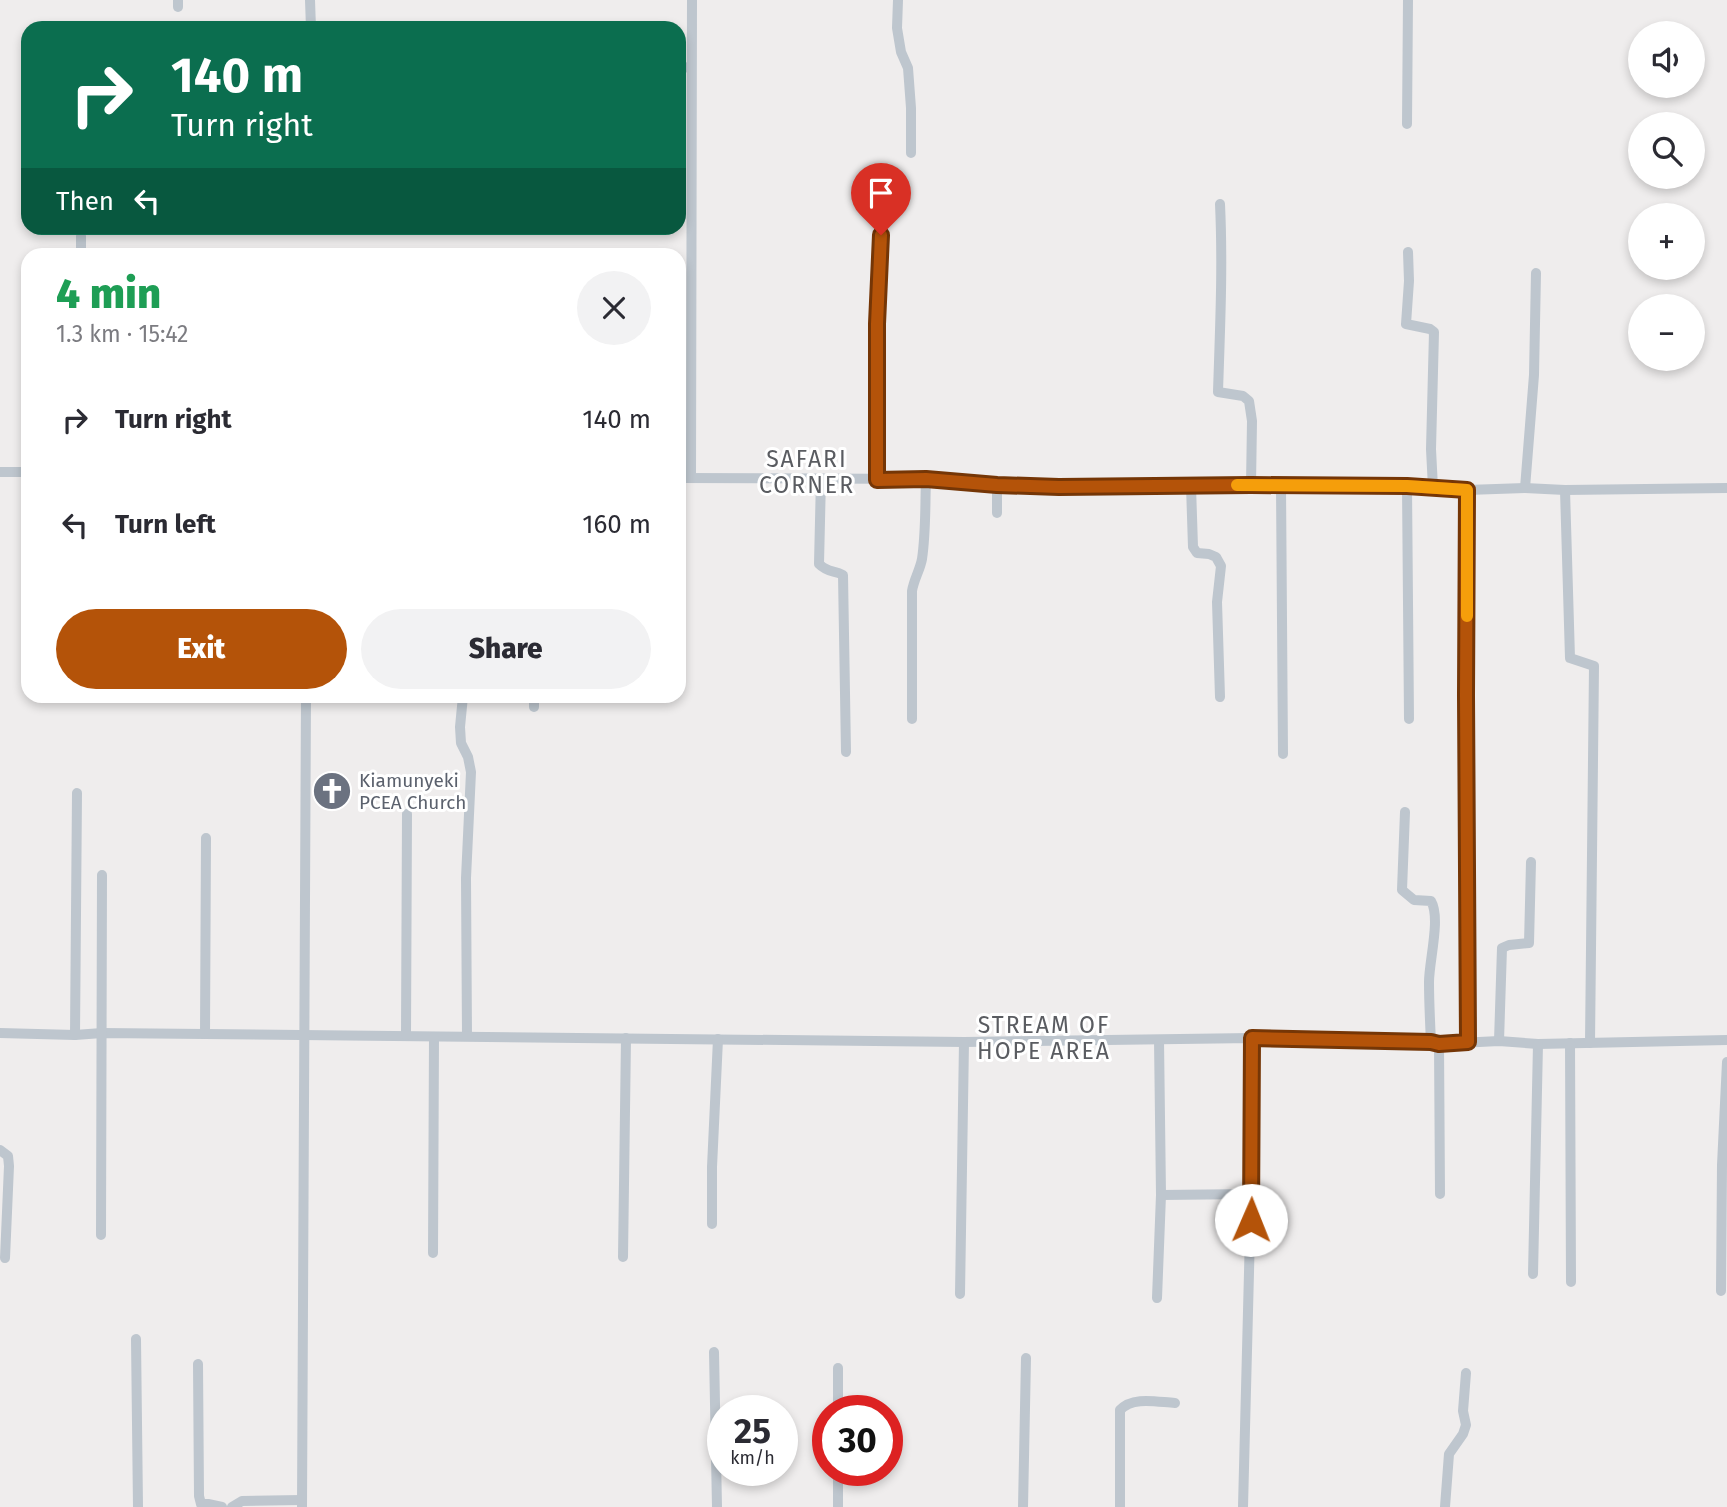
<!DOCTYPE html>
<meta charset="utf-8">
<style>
:root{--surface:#fff;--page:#f2f2f3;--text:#2b2b33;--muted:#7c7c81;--accent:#b45309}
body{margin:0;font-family:"Fira Sans",sans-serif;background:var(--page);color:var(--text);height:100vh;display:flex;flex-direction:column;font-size:26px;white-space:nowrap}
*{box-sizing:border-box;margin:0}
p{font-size:23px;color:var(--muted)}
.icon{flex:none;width:38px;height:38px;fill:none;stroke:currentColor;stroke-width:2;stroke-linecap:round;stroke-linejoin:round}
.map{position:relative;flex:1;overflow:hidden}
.sheet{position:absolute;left:21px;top:248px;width:665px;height:455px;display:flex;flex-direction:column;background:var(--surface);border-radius:21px;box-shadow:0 4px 10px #0003}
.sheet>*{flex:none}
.hud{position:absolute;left:21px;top:21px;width:665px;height:214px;border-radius:21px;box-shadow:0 4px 10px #0003;background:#0b6e4f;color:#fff;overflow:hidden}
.tools{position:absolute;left:1628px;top:21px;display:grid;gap:14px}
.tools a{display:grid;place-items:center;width:77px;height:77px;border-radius:50%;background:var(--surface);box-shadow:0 4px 10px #0003;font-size:35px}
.speed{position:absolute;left:707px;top:1395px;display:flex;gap:14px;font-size:35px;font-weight:700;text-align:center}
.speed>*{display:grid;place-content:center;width:91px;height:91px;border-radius:50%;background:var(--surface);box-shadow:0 4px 10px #0003;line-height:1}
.speed small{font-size:18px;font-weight:400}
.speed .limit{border:10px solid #d22;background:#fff;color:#111}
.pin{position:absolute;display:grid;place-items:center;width:60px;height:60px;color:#fff;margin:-72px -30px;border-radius:50% 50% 50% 0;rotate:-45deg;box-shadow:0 0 7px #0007}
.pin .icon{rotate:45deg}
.me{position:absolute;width:77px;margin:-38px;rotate:1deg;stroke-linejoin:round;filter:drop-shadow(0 0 5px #0008)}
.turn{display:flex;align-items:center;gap:24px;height:147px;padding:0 35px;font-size:32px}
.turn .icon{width:91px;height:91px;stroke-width:2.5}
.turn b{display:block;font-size:49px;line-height:60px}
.then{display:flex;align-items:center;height:66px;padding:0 35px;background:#0003;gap:14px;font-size:26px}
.round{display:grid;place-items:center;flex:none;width:74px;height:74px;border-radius:37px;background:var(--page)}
.headline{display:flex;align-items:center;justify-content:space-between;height:119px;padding:0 35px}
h1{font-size:42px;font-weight:800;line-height:52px;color:#1e9e55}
.cta{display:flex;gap:14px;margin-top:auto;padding:14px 35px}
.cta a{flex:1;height:80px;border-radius:42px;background:var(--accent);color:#fff;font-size:28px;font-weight:800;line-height:80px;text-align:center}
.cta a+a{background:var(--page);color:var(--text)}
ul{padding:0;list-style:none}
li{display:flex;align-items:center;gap:21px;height:105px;padding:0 35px}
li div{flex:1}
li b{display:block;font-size:26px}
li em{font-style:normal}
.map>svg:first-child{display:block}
</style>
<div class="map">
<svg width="1727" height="1507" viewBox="0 0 1727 1507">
<rect width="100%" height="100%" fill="#efeded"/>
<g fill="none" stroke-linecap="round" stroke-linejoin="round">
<g stroke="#bec6ce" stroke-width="10">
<polyline points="178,0 178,7"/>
<polyline points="310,0 311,28"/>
<polyline points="898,0 897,28 901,52 908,68 911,108 911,153"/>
<polyline points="679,68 691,67"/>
<polyline points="1407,124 1408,0"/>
<path d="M1220 204C1223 267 1220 329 1218 392L1243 396 1249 401 1252 421 1251 485"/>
<polyline points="81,236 81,256"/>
<polyline points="1408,252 1409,281 1406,324 1430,329 1434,332 1431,449 1433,488"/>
<polyline points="0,472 28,472"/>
<polyline points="679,478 926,479 997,485 1059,487 1251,485 1407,486 1467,490 1525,488 1565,490 1727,488"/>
<polyline points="691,478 692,0"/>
<path d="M821 478 819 564C828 573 834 570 843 575L846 752"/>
<polyline points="877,480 877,324 882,235"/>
<polyline points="1191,486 1193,547 1197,553 1209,554 1216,557 1221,566 1217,602 1220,697"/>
<polyline points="1281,486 1283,754"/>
<polyline points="1407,486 1409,719"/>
<polyline points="1525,488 1534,375 1536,273"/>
<polyline points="1467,490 1466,696 1468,1042"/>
<polyline points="1565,490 1570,658 1594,666 1590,1043"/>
<polyline points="997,513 997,485"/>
<polyline points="463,696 460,727 461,743 468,757 471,772 466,878 467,1036"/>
<polyline points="534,707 534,696"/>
<path d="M912 719V591C914 579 920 570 922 559 926 532 925 506 926 479"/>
<path d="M1405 812 1402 890 1414 900 1431 901C1441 918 1429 961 1429 982 1429 1002 1430 1022 1431 1042"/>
<polyline points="0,1033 75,1035 102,1033 205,1034 964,1042 1252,1038 1431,1042 1439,1044 1499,1041 1538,1044 1727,1040"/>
<polyline points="205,1034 206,838"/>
<polyline points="75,1035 77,793"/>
<polyline points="406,1035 407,814"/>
<polyline points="1499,1041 1502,948 1509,945 1529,943 1531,862"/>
<polyline points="1570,1043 1571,1282"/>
<polyline points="1439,1044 1440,1194"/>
<polyline points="0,1150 8,1156 9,1166 5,1258"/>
<polyline points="1161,1195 1251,1194"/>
<polyline points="712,1224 712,1167 718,1039"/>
<polyline points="101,1235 102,875"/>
<polyline points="433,1253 434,1037"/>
<polyline points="623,1257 626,1038"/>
<polyline points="1533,1274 1538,1044"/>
<polyline points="1721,1291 1722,1165 1727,1062"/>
<polyline points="960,1294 964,1042"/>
<polyline points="1157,1298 1161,1195 1159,1040"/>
<polyline points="136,1339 138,1507"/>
<polyline points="714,1352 717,1507"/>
<polyline points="198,1364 199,1496 201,1504 208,1504 222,1507"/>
<polyline points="838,1410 838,1368"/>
<polyline points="232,1507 242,1501 302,1500"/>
<polyline points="302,1507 306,696"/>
<polyline points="838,1507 838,1470"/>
<polyline points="1023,1507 1026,1358"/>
<path d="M1120 1507V1410C1133 1396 1157 1402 1175 1403"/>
<polyline points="1243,1507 1251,1194 1252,1038"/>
<polyline points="1445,1507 1449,1454 1463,1434 1466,1425 1463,1411 1466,1373"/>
</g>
</g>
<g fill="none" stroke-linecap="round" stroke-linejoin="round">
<g stroke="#753606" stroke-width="18">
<polyline id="route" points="881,235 877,324 877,480 926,479 997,485 1059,487 1251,485 1407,486 1467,490 1466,696 1468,1042 1439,1044 1431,1042 1252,1038 1251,1220"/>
</g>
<use href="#route" stroke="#b45309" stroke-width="12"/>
<polyline stroke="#f59e0b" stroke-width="12" points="1237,485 1407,486 1467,490 1467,616"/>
</g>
<defs>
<g id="church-disc" transform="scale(2.0125)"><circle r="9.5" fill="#6b7280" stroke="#fff"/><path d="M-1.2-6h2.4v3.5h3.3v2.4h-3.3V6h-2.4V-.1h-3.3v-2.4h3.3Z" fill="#fff"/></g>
</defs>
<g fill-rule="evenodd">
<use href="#church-disc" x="332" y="791"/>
</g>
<g text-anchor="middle" stroke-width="6" stroke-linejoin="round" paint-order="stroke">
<g font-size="19" fill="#5b616d" stroke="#fff" text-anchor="start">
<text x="359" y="787">Kiamunyeki<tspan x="359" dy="22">PCEA Church</tspan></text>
</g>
<g font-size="23" letter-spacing="2" fill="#5a5c61" stroke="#fff">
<text x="807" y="467">SAFARI<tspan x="807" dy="26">CORNER</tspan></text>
<text x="1044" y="1033">STREAM OF<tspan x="1044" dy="26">HOPE AREA</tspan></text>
</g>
</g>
</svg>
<div class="tools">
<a><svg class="icon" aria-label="sound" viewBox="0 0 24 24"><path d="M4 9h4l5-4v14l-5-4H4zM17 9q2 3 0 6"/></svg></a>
<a><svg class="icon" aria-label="search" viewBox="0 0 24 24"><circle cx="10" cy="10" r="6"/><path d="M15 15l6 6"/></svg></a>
<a>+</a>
<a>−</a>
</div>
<div class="speed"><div>25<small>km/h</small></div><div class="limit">30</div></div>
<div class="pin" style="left:881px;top:235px;background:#d93025"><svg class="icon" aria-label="arrive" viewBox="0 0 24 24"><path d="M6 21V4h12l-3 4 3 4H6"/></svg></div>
<svg class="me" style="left:1251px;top:1220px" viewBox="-20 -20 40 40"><circle r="19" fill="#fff"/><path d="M0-13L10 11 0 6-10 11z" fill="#b45309"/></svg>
<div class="hud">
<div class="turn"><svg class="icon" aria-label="right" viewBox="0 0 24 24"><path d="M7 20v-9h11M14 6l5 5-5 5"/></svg><div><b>140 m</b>Turn right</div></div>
<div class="then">Then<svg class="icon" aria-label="left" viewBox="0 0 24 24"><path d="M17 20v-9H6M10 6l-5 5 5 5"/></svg></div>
</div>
<section class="sheet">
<div class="headline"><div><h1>4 min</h1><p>1.3 km · 15:42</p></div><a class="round"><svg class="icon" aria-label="close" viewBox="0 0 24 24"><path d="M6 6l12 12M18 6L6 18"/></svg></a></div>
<ul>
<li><svg class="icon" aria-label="right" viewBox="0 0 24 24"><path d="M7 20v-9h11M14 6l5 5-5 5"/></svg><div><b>Turn right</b></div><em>140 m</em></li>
<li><svg class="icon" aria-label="left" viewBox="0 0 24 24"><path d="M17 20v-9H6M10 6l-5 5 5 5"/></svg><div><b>Turn left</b></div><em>160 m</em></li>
</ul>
<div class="cta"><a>Exit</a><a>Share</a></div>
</section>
</div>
